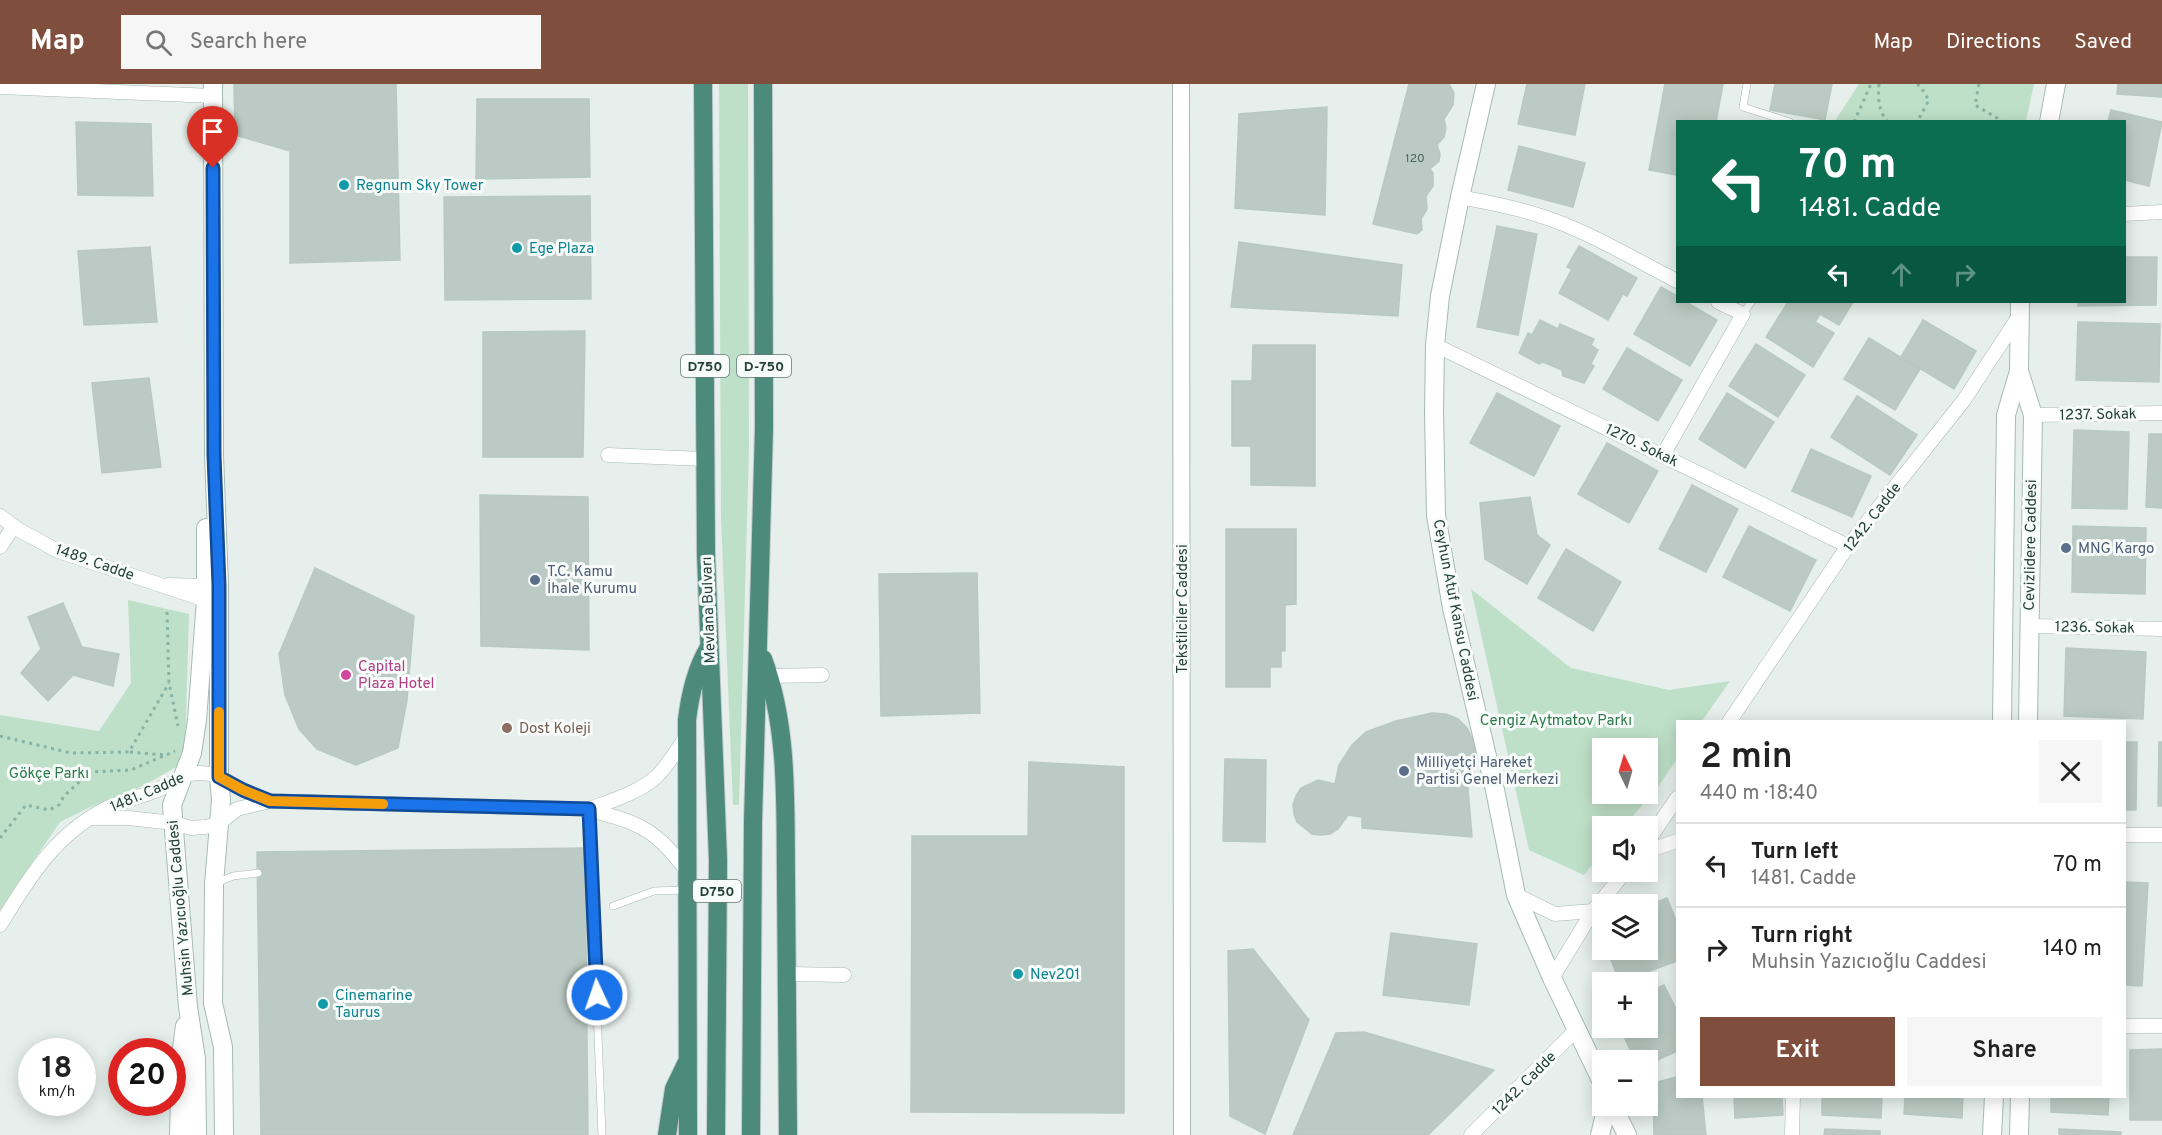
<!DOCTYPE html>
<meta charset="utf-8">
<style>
:root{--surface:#fff;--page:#f6f6f6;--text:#222;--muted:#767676;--line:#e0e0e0;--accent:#804e3d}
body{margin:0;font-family:Overpass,sans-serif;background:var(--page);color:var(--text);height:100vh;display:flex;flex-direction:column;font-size:22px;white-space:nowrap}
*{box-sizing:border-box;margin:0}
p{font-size:20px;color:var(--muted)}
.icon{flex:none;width:33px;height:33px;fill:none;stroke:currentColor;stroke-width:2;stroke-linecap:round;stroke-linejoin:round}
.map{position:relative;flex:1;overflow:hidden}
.drawer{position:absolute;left:1676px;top:636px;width:450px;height:378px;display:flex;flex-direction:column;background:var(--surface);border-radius:0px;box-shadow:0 3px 15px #0003}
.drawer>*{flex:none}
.banner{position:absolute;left:1676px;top:36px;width:450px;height:183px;border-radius:0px;box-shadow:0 3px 15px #0003;background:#0b6e4f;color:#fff;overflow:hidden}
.needle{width:39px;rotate:355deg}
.fabs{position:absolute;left:1592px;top:654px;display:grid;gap:12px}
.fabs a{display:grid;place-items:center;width:66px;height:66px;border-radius:0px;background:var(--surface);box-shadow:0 3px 15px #0003;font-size:30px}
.speed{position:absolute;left:18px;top:954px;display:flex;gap:12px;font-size:30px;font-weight:700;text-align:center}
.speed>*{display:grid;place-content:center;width:78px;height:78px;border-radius:50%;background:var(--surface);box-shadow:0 3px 15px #0003;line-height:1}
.speed small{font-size:15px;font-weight:400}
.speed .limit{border:9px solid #d22;background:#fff;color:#111}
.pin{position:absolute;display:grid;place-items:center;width:51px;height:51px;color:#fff;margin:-62px -26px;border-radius:50% 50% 50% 0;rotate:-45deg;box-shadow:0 0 6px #0007}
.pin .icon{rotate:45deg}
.me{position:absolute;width:66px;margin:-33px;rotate:357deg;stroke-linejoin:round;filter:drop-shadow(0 0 4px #0008)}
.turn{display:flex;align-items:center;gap:21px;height:126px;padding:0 24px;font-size:27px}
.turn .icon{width:78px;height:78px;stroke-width:2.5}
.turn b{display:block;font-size:42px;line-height:51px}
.lanes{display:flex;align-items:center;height:57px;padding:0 24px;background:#0003;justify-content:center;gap:30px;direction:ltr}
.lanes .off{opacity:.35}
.round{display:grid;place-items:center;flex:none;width:63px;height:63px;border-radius:0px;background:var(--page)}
.headline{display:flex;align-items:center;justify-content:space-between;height:102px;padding:0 24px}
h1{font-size:36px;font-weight:600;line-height:45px}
.action{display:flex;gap:12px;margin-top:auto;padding:12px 24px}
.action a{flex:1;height:69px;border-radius:0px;background:var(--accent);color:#fff;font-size:24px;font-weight:600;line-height:69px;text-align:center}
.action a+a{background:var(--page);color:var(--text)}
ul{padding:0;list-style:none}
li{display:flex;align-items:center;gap:18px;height:84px;padding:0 24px;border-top:2px solid var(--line)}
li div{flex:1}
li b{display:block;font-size:22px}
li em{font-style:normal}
header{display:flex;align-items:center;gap:36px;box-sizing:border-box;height:84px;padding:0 30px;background:var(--accent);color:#fff}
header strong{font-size:28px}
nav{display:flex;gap:33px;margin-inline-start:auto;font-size:21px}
.search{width:420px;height:54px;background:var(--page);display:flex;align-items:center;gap:15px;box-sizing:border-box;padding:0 21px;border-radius:0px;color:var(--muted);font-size:22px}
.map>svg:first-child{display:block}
</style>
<header>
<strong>Map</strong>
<div class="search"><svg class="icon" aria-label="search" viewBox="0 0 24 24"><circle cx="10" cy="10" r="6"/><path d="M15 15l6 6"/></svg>Search here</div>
<nav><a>Map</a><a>Directions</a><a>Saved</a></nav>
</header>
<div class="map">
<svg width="2162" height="1051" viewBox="0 0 2162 1051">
<rect width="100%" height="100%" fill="#e6efeb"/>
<g fill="#bfe0c8" fill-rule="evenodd">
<polygon points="719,0 748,0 749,365 739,721 733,721 721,434"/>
<polygon points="1859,0 2034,0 2026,37 1835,37"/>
<path d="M1471 505 1571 584 1669 606 1730 597 1702 637 1677 638V675L1658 703 1624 742H1602V769L1584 791 1529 766ZM1647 664V710H1602V664Z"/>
<polygon points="128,516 189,530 185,668 181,680 143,702 88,724 60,738 0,826 0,631 99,647 131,599"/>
</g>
<g fill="#bbcac4" stroke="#b8c9c2" stroke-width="1.5">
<polygon points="234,0 396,0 400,176 290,179 290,67 235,51"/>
<polygon points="1409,0 1449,0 1454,9 1453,21 1444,35 1446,44 1444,53 1437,61 1440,70 1439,77 1430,85 1433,89 1433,102 1426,112 1427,125 1421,135 1422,146 1417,150 1373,140"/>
<polygon points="1527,0 1585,0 1575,51 1518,40"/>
<polygon points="1665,0 1723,0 1716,38 1677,38 1677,91 1649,86"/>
<polygon points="1775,0 1832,0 1825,36 1770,26"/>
<polygon points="2118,0 2162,0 2162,13 2117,10"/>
<polygon points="477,15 589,15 590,93 476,95"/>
<polygon points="1327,23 1325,131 1235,124 1239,30"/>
<polygon points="2111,26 2162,38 2149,102 2124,96 2124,38 2108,38"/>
<polygon points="76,38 151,40 153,112 78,111"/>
<polygon points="1519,62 1585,79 1573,123 1508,106"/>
<polygon points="590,112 591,215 445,216 444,113"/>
<polygon points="1497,142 1537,150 1518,251 1477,243"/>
<polygon points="1239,158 1402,181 1398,232 1231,223"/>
<polygon points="1579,162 1637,194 1627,212 1623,210 1608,236 1559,209 1572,185 1567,183"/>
<polygon points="150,163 157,238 84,241 78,167"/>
<polygon points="2124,173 2157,173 2156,221 2078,222 2078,218 2124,218"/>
<polygon points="1661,203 1677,212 1677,218 1686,218 1717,236 1690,282 1634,250"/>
<polygon points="1788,218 1853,218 1839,241 1820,230 1815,238 1834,249 1813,283 1766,253"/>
<polygon points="1540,236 1558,245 1560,240 1594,255 1591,261 1598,266 1591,280 1594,282 1584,299 1563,292 1562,286 1543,278 1539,280 1519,269 1528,249 1532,251"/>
<polygon points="1923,236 1976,267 1954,305 1901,273"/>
<polygon points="2078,238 2160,240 2159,298 2076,296"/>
<polygon points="585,247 583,373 483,373 483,248"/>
<polygon points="1869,254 1920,285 1895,326 1844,295"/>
<polygon points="1756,260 1805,291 1778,333 1729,302"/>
<polygon points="1253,261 1315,261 1315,402 1251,401 1251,362 1232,362 1232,297 1252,297"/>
<polygon points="1627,264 1682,296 1658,337 1603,305"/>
<polygon points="149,294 161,383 102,389 92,299"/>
<polygon points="1497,309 1560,342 1534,392 1470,359"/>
<polygon points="1727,309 1774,338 1745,384 1699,355"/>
<polygon points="1857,312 1917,351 1890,391 1831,353"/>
<polygon points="2074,346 2129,348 2127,425 2072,424"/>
<polygon points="2149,350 2162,350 2162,424 2146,423"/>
<polygon points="1607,359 1658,387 1629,439 1578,410"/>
<polygon points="1811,365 1871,392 1852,433 1792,407"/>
<polygon points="1692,401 1738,425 1706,488 1659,465"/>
<polygon points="480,411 588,413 589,566 481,562"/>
<polygon points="1530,413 1537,451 1550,461 1527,500 1485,475 1480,419"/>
<polygon points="1749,442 1816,476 1790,527 1723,493"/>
<polygon points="2073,442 2146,444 2145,510 2072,508"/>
<polygon points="1226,445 1296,445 1296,520 1285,521 1285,567 1281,567 1281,583 1270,583 1270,603 1226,603"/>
<polygon points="1566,465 1621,498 1593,547 1538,514"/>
<polygon points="315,484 414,532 407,616 398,664 356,681 317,665 299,645 285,611 279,570"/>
<polygon points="977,489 980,629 881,632 879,490"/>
<polygon points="63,519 82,563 119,570 113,602 73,591 48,617 21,589 41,565 28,533"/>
<polygon points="2066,564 2146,568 2143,635 2064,632"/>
<polygon points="1432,629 1446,630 1458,635 1467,644 1473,656 1475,668 1473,681 1467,693 1472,753 1362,744 1362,733 1348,731 1338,745 1330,750 1321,751 1312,750 1297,738 1294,730 1293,721 1296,712 1301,704 1318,696 1335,700 1339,681 1352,661 1366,648 1396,637"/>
<polygon points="2124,658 2137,658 2136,726 2124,726"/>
<polygon points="2159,658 2162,658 2162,722 2158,722"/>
<polygon points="1225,675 1266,676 1265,758 1223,757"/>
<polygon points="1029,678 1124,683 1124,1029 911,1028 912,752 1028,752"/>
<polygon points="585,764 588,1051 261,1051 257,768"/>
<polygon points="2124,798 2148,799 2142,902 2124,901"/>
<polygon points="1667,814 1677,839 1677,877 1620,898 1607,866 1647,866 1647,822"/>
<polygon points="1391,849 1477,860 1469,921 1383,911"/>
<polygon points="1253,865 1309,936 1265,1050 1230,1032 1228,867"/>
<polygon points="1664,901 1677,927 1677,967 1647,981 1647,976 1635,976 1620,944 1647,944 1647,909"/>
<polygon points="1364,948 1494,986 1428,1051 1293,1051 1336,949"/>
<polygon points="2162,965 2162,1036 2130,1036 2130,966"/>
<polygon points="1677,993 1677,1012 1702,1012 1706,1051 1654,1051 1653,999"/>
<polygon points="1734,1012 1782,1012 1783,1031 1735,1034"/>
<polygon points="1822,1012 1882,1012 1881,1034 1822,1031"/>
<polygon points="1905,1012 1963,1012 1962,1034 1904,1030"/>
<polygon points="2051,1012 2109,1012 2108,1031 2051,1028"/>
<polygon points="1825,1045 1880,1047 1880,1051 1824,1051"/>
<polygon points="2059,1045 2121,1048 2121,1051 2059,1051"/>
</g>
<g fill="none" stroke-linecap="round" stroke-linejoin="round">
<g stroke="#a8b8b2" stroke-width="8">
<g id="service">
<polyline points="1747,0 1743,23 1790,38"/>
<polyline points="1743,230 1751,218"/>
<polyline points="589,725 602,1051"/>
<polyline points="216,799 233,792 258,789"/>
<polyline points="613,822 654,807 686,806"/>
</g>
</g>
<g stroke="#a8b8b2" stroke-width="15">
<g id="minor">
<polyline points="0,3 213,12"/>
<path d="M1460 113C1491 119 1523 125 1553 136 1596 152 1636 176 1677 197"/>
<polyline points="2124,130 2162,128"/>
<polyline points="1435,261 1848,462"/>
<polyline points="2033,331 2162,329"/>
<polyline points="608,371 704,375"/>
<polyline points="1663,371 1743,230 1718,218"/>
<polyline points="0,432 19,446 58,467 206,516"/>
<polyline points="0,463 14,442"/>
<polyline points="168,501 205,502"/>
<polyline points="2029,542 2162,545"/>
<polyline points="768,592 822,591"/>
<polyline points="1729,638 1848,462 1964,316 2019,232"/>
<path d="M589 725C611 717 638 709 656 693 668 682 677 665 687 652"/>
<path d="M92 734H128L174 739 191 744 205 743 218 740 237 725 270 717 589 725C604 731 620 733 634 740 657 749 672 768 687 787"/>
<polyline points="2124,751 2162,751"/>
<polyline points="1647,758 1677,714"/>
<polyline points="1647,767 1677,757"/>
<polyline points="1516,811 1555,830 1593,827"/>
<path d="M0 841C30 793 54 751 107 724 123 717 139 713 155 707 171 701 184 688 201 689 217 689 230 700 244 706 252 710 261 713 269 717"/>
<polyline points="787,890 844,891"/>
<polyline points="1552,894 1593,827 1625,788"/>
<polyline points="2124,942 2162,942"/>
<polyline points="1471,1051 1576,946"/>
<polyline points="1792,1051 1793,1012"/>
</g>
</g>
<g stroke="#a8b8b2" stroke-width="18">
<polyline id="tertiary" points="1181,0 1182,1051"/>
</g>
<g stroke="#a4bbb3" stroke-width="20">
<g id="secondary">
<polyline points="213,0 214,371 219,501 219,693 221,716 214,800 213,919 223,963 224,1051"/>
<polyline points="1486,0 1460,113 1440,212 1435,261 1434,328 1436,431 1452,524 1495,706 1516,811 1552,894 1602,998"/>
<polyline points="2049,38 2056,0"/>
<polyline points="2019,287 2033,331 2028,638"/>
<polyline points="2002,638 2006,331 2019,287 2020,218"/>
<polyline points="1613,1022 1627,1051"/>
<polyline points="179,1051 181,971 185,942"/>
<polyline points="197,1051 196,975 188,923 172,721 192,669 197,636 206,516 206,444"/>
<polyline points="1600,1051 1607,1022"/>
<polyline points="1992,1051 1994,1012"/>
<polyline points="2019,1051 2020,1012"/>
</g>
</g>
<g stroke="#c2cac8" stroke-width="20">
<g id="trunk">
<polyline points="703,0 706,471 718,776 716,1051"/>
<path d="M763 575C789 644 785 723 786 796 787 881 787 966 788 1051"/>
<polyline points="667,1051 674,1005 686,980"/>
<path d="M688 1051 687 636C690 611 695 587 708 565"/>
<polyline points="751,1051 753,737 764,344 763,0"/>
</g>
</g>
<g stroke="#86b3a5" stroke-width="3" stroke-dasharray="3 4.5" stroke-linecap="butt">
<path d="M1879 0C1878 14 1878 27 1888 38"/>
<polyline points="1917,0 1920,2 1929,16 1917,38"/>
<polyline points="1979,0 1975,21 2004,38"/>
<polyline points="1854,38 1871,0"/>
<polyline points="167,528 169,599 178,642"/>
<polyline points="0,652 71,669 129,668 169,599"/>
<polyline points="130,668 165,671"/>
<polyline points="0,754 26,721 49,726 59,721 64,712 90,688 131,686 175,667"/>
</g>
<use href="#service" stroke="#fff" stroke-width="7"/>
<use href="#minor" stroke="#fff" stroke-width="14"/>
<use href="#tertiary" stroke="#fff" stroke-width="16"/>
<use href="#secondary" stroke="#fff" stroke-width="18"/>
<use href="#trunk" stroke="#4c8a7c" stroke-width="18"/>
</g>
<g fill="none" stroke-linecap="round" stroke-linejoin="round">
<g stroke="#114b97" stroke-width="15">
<polyline id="route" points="213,84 214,371 219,501 219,693 243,706 270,717 589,725 597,911"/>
</g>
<use href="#route" stroke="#1a73e8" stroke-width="10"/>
<polyline stroke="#f59e0b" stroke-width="10" points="219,628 219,693 243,706 270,717 383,720"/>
</g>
<g fill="#0f9aa8" stroke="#f7fbf9" stroke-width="2">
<circle cx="344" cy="101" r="6"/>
<circle cx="517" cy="164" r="6"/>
<circle cx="1018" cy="890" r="6"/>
<circle cx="323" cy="920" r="6"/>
</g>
<g fill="#5c6f8a" stroke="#f7fbf9" stroke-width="2">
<circle cx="2066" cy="464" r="6"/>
<circle cx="535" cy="496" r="6"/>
<circle cx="1404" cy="687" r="6"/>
</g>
<circle fill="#d1479c" stroke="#f7fbf9" stroke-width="2" cx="346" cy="591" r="6"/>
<circle fill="#8d6e63" stroke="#f7fbf9" stroke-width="2" cx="507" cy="644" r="6"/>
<g text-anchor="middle" stroke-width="6" stroke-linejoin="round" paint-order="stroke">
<g font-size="12" fill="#4a645c">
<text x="1415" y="78">120</text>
</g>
<g fill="#f7fbf9" stroke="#637a73" stroke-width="1.5">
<rect x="681" y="271" width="48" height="22" rx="4.5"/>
<rect x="737" y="271" width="54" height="22" rx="4.5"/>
<rect x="693" y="796" width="48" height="22" rx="4.5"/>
</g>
<g font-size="14" font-weight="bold" fill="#24423a">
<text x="705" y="287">D750</text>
<text x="764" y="287">D-750</text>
<text x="717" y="812">D750</text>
</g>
<g font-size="15" fill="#0d838f" stroke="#f7fbf9" text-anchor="start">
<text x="356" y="106">Regnum Sky Tower</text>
<text x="529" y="169">Ege Plaza</text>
<text x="1030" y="895">Nev201</text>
<text x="335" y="916">Cinemarine<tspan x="335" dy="17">Taurus</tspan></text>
</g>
<g font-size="15" fill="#24423a" stroke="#f7fbf9">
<text transform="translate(2098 330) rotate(-1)" y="5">1237. Sokak</text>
<text transform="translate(1642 361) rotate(26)" y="5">1270. Sokak</text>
<text transform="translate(1872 433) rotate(-52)" y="5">1242. Cadde</text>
<text transform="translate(2030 461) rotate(-89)" y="5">Cevizlidere Caddesi</text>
<text transform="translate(95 478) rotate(19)" y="5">1489. Cadde</text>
<text transform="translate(1182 525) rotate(-90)" y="5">Tekstilciler Caddesi</text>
<text transform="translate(708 526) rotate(-92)" y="5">Mevlana Bulvarı</text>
<text transform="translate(1456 526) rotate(79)" y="5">Ceyhun Atuf Kansu Caddesi</text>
<text transform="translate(2095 543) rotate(1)" y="5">1236. Sokak</text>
<text transform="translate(147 708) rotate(-23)" y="5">1481. Cadde</text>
<text transform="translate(180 824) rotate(-95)" y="5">Muhsin Yazıcıoğlu Caddesi</text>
<text transform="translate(1524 999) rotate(-45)" y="5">1242. Cadde</text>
</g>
<g font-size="15" fill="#4e5e75" stroke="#f7fbf9" text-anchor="start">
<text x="2078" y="469">MNG Kargo</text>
<text x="547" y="492">T.C. Kamu<tspan x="547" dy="17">İhale Kurumu</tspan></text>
<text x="1416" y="683">Milliyetçi Hareket<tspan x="1416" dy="17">Partisi Genel Merkezi</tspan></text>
</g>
<g font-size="15" fill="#b23c85" stroke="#f7fbf9" text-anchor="start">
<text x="358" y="587">Capital<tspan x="358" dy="17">Plaza Hotel</tspan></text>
</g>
<g font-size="15" fill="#2d7a4b" stroke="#f7fbf9">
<text x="1556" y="641">Cengiz Aytmatov Parkı</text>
<text x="49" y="694">Gökçe Parkı</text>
</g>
<g font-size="15" fill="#785e54" stroke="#f7fbf9" text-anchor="start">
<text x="519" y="649">Dost Koleji</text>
</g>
</g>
</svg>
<div class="fabs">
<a><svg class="needle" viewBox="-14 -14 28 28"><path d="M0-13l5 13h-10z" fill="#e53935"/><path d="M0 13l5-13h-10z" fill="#767676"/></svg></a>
<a><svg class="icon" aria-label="sound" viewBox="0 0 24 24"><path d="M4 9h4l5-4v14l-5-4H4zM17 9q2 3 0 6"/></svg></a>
<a><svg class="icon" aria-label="layers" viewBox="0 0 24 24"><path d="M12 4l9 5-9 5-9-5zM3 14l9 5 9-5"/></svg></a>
<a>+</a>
<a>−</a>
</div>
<div class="speed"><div>18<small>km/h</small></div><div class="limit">20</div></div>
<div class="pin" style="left:213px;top:84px;background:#d93025"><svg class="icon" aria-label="arrive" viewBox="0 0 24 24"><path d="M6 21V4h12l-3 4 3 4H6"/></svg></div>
<svg class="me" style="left:597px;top:911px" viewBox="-20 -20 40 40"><circle r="17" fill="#1a73e8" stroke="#fff" stroke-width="3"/><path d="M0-11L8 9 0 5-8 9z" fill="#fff"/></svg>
<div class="banner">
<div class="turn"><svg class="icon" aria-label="left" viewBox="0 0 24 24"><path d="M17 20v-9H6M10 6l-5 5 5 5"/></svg><div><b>70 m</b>1481. Cadde</div></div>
<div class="lanes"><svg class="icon" aria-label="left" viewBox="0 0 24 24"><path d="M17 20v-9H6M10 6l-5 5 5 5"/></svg><svg class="icon off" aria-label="ahead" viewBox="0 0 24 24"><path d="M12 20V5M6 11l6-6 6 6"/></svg><svg class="icon off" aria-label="right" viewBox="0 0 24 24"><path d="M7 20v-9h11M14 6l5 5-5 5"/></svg></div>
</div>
<section class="drawer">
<div class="headline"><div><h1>2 min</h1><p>440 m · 18:40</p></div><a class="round"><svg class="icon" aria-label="close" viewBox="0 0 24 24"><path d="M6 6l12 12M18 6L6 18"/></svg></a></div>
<ul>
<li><svg class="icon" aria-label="left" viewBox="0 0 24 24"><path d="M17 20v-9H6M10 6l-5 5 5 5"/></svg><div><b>Turn left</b><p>1481. Cadde</p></div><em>70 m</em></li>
<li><svg class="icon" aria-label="right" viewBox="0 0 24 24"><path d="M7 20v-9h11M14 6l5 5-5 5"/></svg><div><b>Turn right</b><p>Muhsin Yazıcıoğlu Caddesi</p></div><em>140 m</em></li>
</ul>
<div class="action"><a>Exit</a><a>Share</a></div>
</section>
</div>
